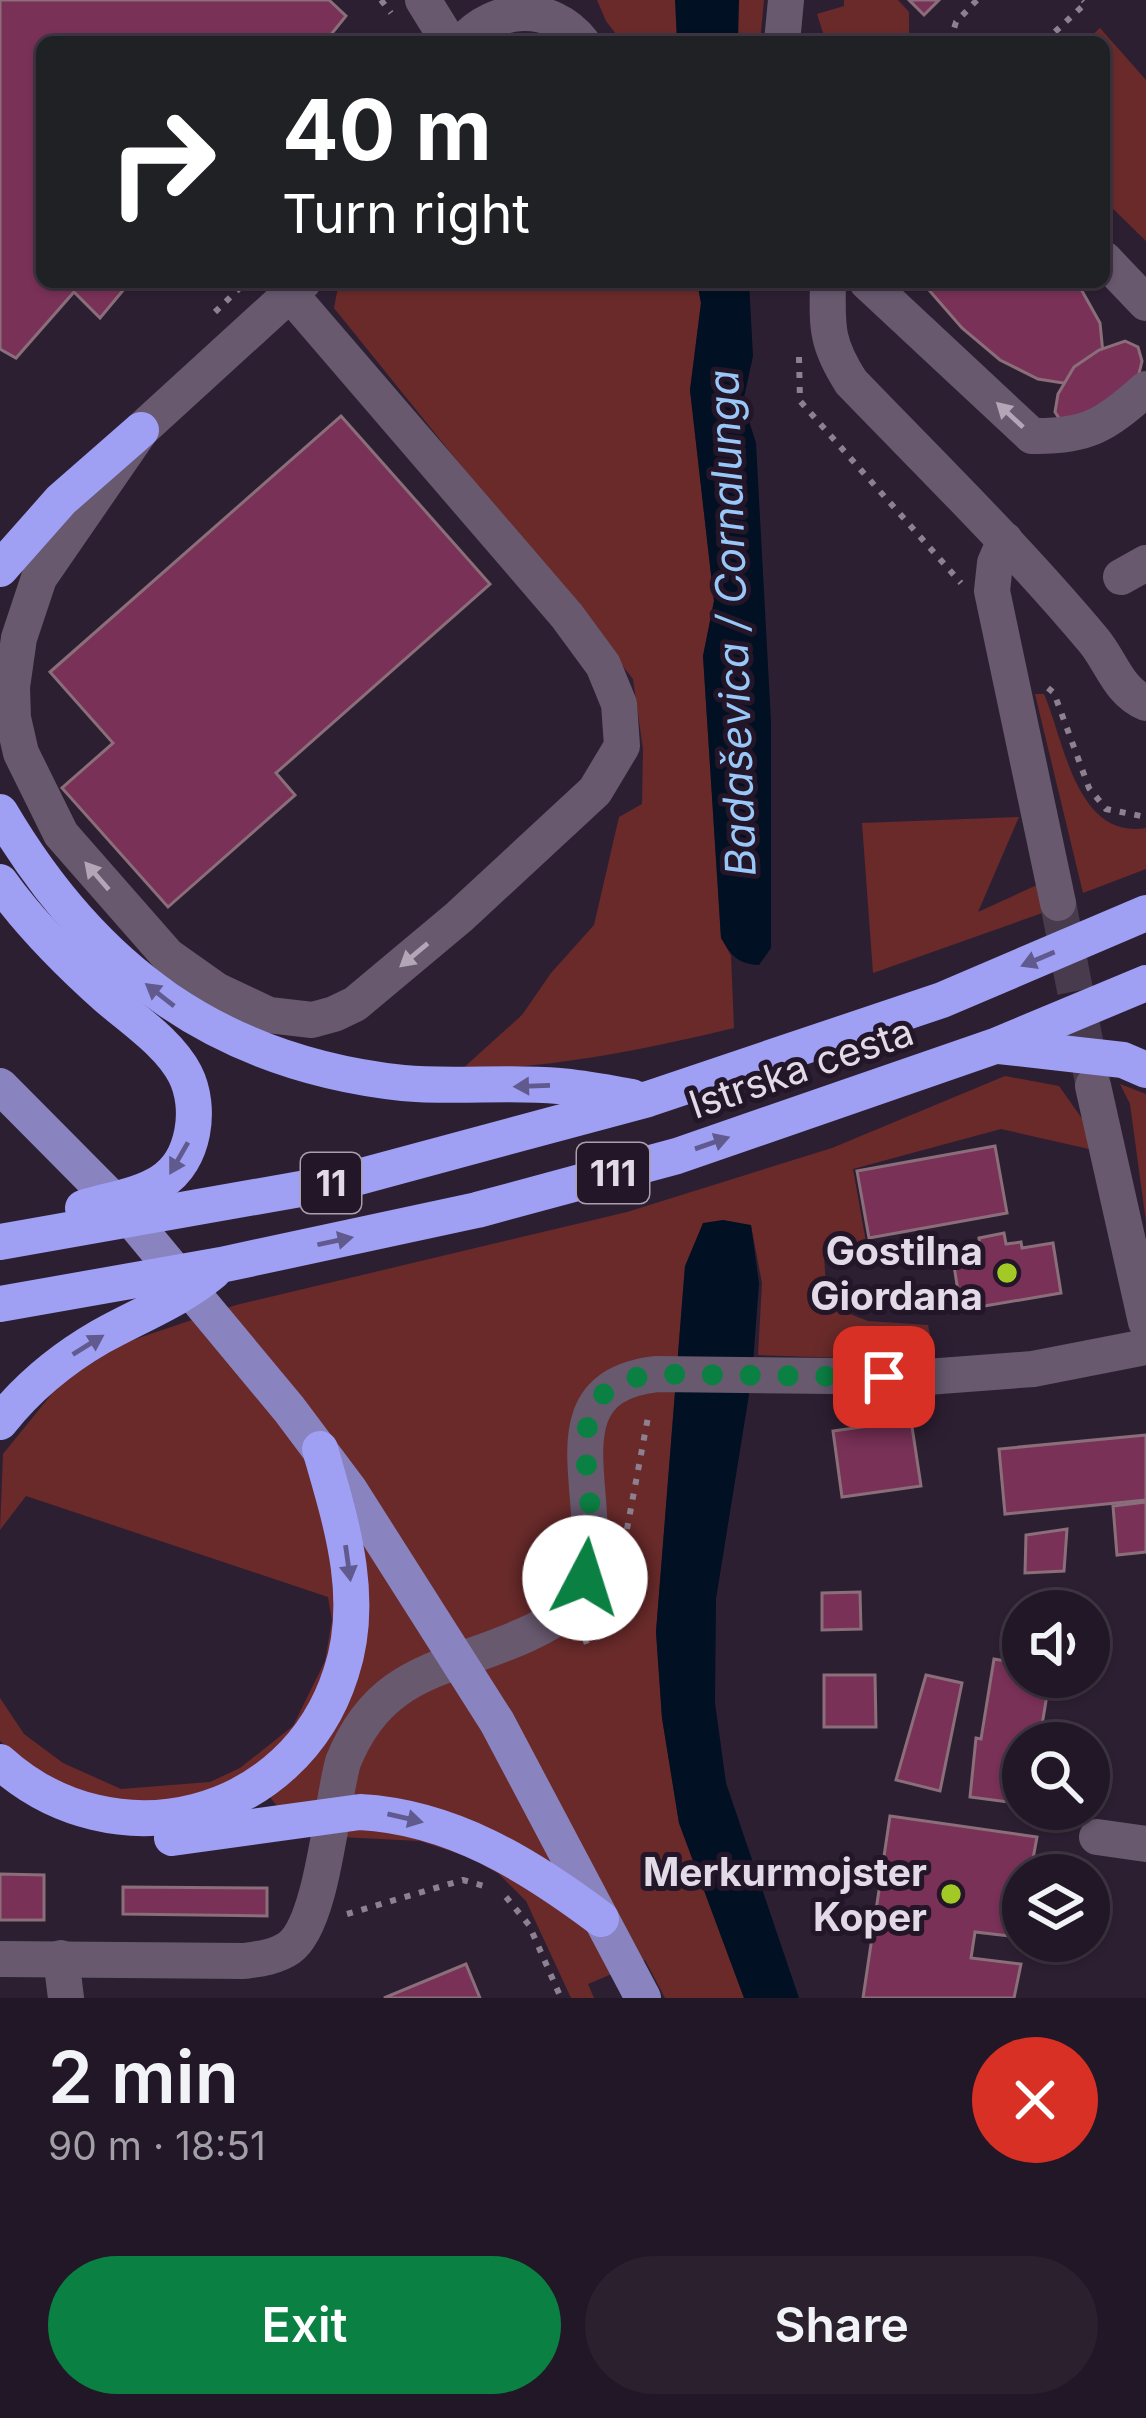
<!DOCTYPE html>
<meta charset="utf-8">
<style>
:root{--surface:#221726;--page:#2a202e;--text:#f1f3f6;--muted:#a29fa7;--line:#3f3643;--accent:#0b8043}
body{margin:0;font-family:Inter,sans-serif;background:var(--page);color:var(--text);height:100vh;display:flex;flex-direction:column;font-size:45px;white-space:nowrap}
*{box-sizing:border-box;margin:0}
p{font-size:39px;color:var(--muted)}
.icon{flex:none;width:66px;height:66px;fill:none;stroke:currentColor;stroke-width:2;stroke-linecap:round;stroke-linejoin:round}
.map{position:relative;height:1998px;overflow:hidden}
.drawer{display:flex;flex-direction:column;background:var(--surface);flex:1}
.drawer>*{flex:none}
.guide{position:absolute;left:36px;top:36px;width:1074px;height:252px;border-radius:18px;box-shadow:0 3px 9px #0004,0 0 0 3px var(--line);background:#202124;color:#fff;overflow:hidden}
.tools{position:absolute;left:1002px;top:1590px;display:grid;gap:24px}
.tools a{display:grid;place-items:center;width:108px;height:108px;border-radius:50%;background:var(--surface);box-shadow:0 3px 9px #0004,0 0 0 3px var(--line);font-size:60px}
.pin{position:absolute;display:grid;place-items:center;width:102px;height:102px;color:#fff;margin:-51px;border-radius:24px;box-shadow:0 6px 18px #0006}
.me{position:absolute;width:132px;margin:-66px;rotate:5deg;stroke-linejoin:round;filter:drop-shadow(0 0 9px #0008)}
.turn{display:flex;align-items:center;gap:42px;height:252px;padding:0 48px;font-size:54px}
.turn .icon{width:156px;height:156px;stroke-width:2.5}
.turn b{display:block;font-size:84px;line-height:102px}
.round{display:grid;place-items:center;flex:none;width:126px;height:126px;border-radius:63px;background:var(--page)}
.overview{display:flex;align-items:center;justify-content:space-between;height:204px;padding:0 48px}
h1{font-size:72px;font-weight:600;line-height:90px}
.button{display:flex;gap:24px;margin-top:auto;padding:24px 48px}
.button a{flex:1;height:138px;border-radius:72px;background:var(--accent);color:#fff;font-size:48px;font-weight:600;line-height:138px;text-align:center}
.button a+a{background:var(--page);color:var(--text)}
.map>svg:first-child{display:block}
</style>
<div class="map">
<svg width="1146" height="1998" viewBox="0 0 1146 1998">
<rect width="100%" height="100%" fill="#2d1f32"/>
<g fill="#6a2a2a">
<polygon points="597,0 764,0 760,42 622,42 606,21"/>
<polygon points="844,0 898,0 909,12 909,42 826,42 817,14 844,6"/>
<polygon points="1100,28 1146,80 1146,241 1104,200 1104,42 1085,42"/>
<path d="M339 282H697L701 303 690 390 714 601 703 656 721 937 731 956 734 1028C638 1051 560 1066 460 1071L522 1015 551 973 594 925 619 817 642 804 643 749 633 679 334 308Z"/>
<path d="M1035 694H1044C1064 740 1076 840 1146 828V869L1083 893Z"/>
<polygon points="1019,817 978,912 1037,885 1048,911 873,973 862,823"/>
<path d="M1005 1076 1059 1086 1088 1127 1089 1149 1001 1129 853 1169 869 1259 824 1254 827 1305 868 1321 928 1325 935 1361 758 1355 762 1283 751 1225 685 1266 656 1632 662 1718 679 1823 744 1998H665L645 1960 588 1984 594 1998H571L526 1901 499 1874 469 1857 420 1841 340 1837 289 1820 258 1783C142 1805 96 1824 0 1741V1698L24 1734 63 1763 121 1789 210 1782 240 1768 293 1726 325 1661 332 1620 328 1597 26 1496 0 1530 3 1454 59 1385 121 1344 236 1305 627 1212 832 1148Z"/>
<polygon points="1120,1084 1146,1094 1146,1222 1130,1104"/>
</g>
<g fill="#011022">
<polygon points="675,0 739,0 738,42 677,42"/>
<path d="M697 282H749L753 356 743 402 756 443 771 722V948L759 965C737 964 731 955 721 938L703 656 714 601 690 390 701 303Z"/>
<polygon points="723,1220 751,1225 759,1283 752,1376 716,1599 715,1703 726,1783 799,1998 744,1998 679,1823 662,1718 656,1632 685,1266 703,1223"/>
</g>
<g fill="#793157" stroke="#8a6e7a" stroke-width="3">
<polygon points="0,0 329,0 346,16 325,42 42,42 42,282 130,282 100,318 74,292 16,358 0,349"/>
<polygon points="909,0 939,0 924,15"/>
<polygon points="922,282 1077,282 1100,323 1103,353 1092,376 1063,383 1038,379 1000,360 962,328"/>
<polygon points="1125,341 1138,347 1142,361 1137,382 1068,432 1055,412 1058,394 1074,367 1099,350"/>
<polygon points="341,416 490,584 276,773 295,795 168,907 62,788 113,743 50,672"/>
<polygon points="995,1146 1007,1213 869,1238 857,1171"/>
<polygon points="1004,1233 1006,1244 1021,1242 1022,1248 1053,1243 1061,1293 961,1310 952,1253 980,1248 979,1238"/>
<polygon points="911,1420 921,1486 842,1497 833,1431"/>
<polygon points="1146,1435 1146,1500 1005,1514 999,1449"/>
<polygon points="1146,1502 1146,1552 1117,1555 1113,1506"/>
<polygon points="1067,1529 1064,1571 1025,1573 1026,1535"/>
<polygon points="860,1592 861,1629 822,1630 822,1593"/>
<polygon points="994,1659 1023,1664 1023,1677 1050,1677 1039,1743 1023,1743 1023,1804 970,1797 976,1738 981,1739"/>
<polygon points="824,1675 875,1675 876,1727 824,1727"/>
<polygon points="926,1675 962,1683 940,1791 896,1780"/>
<polygon points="890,1816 1037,1837 1030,1875 1023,1875 1019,1937 975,1932 971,1958 1021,1964 1014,1998 863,1998"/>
<polygon points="0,1874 44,1875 44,1920 0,1920"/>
<polygon points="123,1887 267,1888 267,1916 123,1914"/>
<polygon points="466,1964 480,1998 384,1998"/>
</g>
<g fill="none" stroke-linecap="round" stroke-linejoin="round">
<polyline stroke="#483b4d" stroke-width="36" stroke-dasharray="36 18" stroke-linecap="butt" points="1058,903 1093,1082"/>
<g stroke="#8d8191" stroke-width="6" stroke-dasharray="6 9" stroke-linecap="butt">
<polyline points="381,0 391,13"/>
<polyline points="950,42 956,22 977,0"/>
<polyline points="1044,42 1086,3 1083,0"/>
<polyline points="215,312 246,282"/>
<polyline points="799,357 800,401 961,583"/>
<polyline points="1048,688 1054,693 1089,788 1106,809 1146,817"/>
<polyline points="627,1529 649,1412"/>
<polyline points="583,1642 606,1634 611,1607"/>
<polyline points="506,1897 529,1925 561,1998"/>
<polyline points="347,1914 463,1880 484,1886"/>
</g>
<g stroke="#68596f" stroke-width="36">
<polyline points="423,0 449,42"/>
<path d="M463 42C495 5 551 2 582 42"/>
<polyline points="782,42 786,0"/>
<polyline points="1104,259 1146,303"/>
<path d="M828 282C827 327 826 343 851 382 933 467 1018 550 1094 641 1112 663 1118 691 1146 703"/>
<path d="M867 282 1032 436C1088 437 1105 425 1146 389"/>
<polyline points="290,294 567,616 603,665 619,704 622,746 595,791 459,917 355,1004 334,1014 312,1020 269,1015 216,990 168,956 61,834 21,753 13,718 12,687 19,638 39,578 141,430 303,282"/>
<polyline points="1005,540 995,563 992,591 1058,903"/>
<polyline points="1121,577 1146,563"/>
<polyline points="1093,1086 1146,1322"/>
<polyline points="1097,1837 1146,1844"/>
<polyline points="61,1958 66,1998"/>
<path d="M0 1959 244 1961C259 1959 276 1957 289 1948 323 1924 331 1804 343 1762 380 1669 445 1671 525 1635 545 1626 564 1616 576 1597 622 1523 528 1388 657 1374L927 1377 1033 1369 1146 1347"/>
</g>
<polyline stroke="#8983bf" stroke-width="36" points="0,1086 127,1214 289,1409 349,1489 497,1722 643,1998"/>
<g stroke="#9f9ff4" stroke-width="36">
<polyline points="0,569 61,500 141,430"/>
<path d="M0 812C93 970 218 1063 403 1083 455 1088 508 1081 559 1086 584 1088 608 1093 632 1097"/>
<path d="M0 882C30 924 68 962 106 996 132 1019 169 1043 185 1074 202 1107 195 1161 161 1182 139 1196 108 1200 83 1208"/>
<polyline points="999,1046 1123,1060 1146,1070"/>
<polyline points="0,1242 340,1182 648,1099 942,1000 1146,913"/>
<polyline points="0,1304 221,1265 477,1210 677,1156 995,1046 1146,983"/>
<path d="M0 1422C27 1388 62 1359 100 1337 139 1315 178 1301 213 1272"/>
<path d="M0 1762C114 1865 294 1821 341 1673 366 1598 341 1522 320 1449"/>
<path d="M172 1838 360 1812C452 1817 529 1865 601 1919"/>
</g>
</g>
<defs><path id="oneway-solid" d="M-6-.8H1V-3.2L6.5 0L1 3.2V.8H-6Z" transform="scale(3)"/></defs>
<g fill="#b2a6b7">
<use href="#oneway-solid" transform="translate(1010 415) rotate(-137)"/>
<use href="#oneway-solid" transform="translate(97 876) rotate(-131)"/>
<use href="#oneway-solid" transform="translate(414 955) rotate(140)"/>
</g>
<g fill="#615a8e">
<use href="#oneway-solid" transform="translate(1038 959) rotate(157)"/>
<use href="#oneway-solid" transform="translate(160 995) rotate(-142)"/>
<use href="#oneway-solid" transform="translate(532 1086) rotate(178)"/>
<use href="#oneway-solid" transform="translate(712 1143) rotate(-19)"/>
<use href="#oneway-solid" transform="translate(179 1158) rotate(120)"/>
<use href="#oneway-solid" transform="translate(335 1241) rotate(-12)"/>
<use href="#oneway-solid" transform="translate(88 1345) rotate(-32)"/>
<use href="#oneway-solid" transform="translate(348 1563) rotate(82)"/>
<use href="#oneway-solid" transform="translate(405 1818) rotate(13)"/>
</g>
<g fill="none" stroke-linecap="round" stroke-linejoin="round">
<path stroke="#0b8043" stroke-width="21" stroke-dasharray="0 37.8" d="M585 1578C588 1563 591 1547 591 1531 592 1463 557 1384 657 1374L884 1377"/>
</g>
<g fill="#a3c926" stroke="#231628" stroke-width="4.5">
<circle cx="1007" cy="1273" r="12"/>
<circle cx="951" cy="1894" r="12"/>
</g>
<g text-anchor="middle" stroke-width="10" stroke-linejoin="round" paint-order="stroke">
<g fill="#231628" stroke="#a99fae" stroke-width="3">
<rect x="577" y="1143" width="72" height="60" rx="9"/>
<rect x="301" y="1153" width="60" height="60" rx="9"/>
</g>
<g font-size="36" font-weight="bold" fill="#e3dae7">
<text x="613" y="1186">111</text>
<text x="331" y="1196">11</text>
</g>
<g font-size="39" fill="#e3dae7" stroke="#231628">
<text transform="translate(801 1068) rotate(-19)" y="14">Istrska cesta</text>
</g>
<g font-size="39" font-weight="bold" fill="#e3dae7" stroke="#231628" text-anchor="end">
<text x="983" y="1265">Gostilna<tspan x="983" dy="45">Giordana</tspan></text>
<text x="927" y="1886">Merkurmojster<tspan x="927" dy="45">Koper</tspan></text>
</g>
<g font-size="42" font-style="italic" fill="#99c7f7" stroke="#231628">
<text transform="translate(732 623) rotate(-92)" y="15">Badaševica / Cornalunga</text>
</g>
</g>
</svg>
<div class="tools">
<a><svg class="icon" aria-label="sound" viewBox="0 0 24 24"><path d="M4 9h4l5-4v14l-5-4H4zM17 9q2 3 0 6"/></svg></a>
<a><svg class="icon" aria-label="search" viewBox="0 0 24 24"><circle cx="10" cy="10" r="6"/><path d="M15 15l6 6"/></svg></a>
<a><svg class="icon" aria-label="layers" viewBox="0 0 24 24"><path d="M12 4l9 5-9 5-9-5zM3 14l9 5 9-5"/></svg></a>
</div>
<div class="pin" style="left:884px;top:1377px;background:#d93025"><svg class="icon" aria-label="arrive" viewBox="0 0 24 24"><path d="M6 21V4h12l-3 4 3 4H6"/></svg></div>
<svg class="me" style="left:585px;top:1578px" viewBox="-20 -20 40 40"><circle r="19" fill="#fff"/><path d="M0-13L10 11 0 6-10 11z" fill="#0b8043"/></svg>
<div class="guide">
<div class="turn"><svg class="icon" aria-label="right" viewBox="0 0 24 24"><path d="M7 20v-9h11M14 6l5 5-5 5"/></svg><div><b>40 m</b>Turn right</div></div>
</div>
</div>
<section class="drawer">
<div class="overview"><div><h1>2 min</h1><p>90 m · 18:51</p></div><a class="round" style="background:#d93025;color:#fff"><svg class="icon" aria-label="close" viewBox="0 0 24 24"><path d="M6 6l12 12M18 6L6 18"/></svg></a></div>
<div class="button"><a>Exit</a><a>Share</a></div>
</section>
